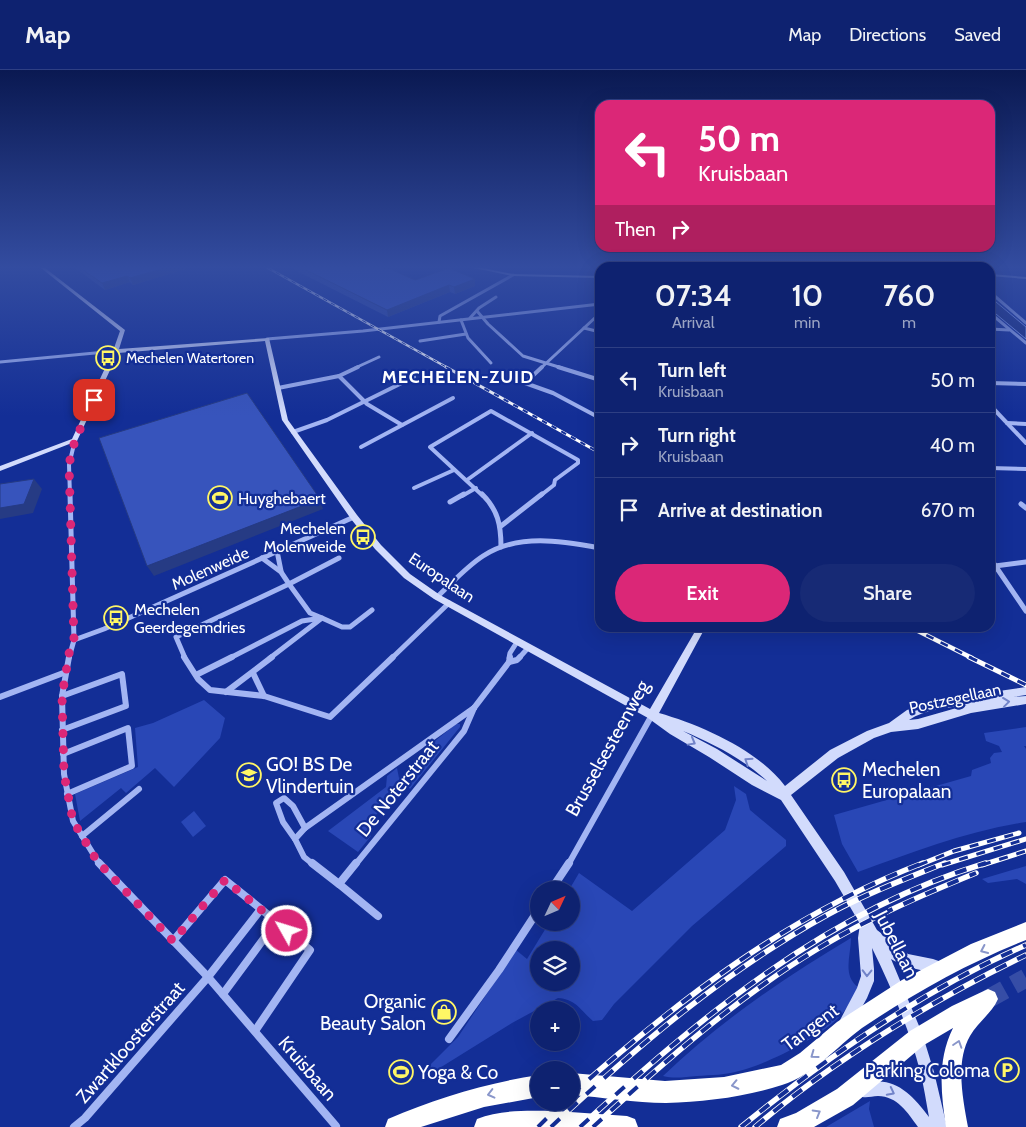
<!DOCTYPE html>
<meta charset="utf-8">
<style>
:root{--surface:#0e2270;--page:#172a75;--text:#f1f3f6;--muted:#9ba4c3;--line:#2e3f83;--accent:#db2777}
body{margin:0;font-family:Cabin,sans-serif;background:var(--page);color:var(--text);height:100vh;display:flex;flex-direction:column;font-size:19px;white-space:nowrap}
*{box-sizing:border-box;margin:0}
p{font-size:16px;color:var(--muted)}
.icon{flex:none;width:28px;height:28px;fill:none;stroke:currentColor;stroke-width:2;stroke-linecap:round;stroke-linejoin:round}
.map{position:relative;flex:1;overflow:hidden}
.sheet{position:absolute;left:595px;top:192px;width:400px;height:370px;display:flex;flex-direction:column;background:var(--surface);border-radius:15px;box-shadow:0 5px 20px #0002,0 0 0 1px var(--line)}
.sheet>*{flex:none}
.banner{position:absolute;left:595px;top:30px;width:400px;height:152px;border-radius:15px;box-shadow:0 5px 20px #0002,0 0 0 1px var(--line);background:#db2777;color:#fff;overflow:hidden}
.needle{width:32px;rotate:46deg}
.tools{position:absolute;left:530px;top:811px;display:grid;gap:10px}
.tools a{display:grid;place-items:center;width:50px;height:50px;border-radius:50%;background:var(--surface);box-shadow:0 5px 20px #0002,0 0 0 1px var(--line);font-size:25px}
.pin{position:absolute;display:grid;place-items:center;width:42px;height:42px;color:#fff;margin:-21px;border-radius:10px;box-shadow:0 2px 8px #0006}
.me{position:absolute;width:55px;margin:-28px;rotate:309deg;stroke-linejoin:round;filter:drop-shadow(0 0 4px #0008)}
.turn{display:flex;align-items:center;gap:18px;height:105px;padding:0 20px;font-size:22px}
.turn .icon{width:65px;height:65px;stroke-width:2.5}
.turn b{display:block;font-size:35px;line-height:42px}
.then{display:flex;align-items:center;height:48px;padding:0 20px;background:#0003;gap:10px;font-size:19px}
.eta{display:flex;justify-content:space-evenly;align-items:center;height:85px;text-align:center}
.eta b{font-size:30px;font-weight:600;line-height:35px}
.cta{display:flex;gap:10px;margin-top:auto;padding:10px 20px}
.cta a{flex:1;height:58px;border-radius:30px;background:var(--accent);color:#fff;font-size:20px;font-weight:600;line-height:58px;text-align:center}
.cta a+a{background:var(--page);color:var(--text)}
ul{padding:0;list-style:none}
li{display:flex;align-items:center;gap:15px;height:65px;padding:0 20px;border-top:1px solid var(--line)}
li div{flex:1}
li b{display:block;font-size:19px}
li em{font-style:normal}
header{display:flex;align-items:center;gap:30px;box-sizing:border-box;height:70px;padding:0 25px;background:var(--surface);border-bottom:1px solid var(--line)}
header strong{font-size:24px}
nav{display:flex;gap:28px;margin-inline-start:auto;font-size:18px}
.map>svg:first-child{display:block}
</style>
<header>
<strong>Map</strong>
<nav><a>Map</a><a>Directions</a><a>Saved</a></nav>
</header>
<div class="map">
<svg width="1026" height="1057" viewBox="0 0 1026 1057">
<rect width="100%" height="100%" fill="#132e96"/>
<g fill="#2947b6" fill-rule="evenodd">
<polygon points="204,630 225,648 220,668 174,717 155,698 126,723 121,718 80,751 75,724 138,697 135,658 153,653"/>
<polygon points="456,654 460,654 460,657 410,719 405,712 368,754 371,766 358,782 328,761 386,717 387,706 397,698 399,708 429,686 430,675"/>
<path d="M1026 657V676H1024L1026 679V752C968 761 913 782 858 802L842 774 834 745 971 706 972 700 991 693 990 688 994 683 1002 682 999 676 986 671 984 663Z"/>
<path d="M734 716 746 724 750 740 786 770V776L692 856 614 934 602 950 593 951C581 941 576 929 558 928L512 953 430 1004 427 998 458 967 516 880 527 889 549 853 571 852V820H569L579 803 632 841 725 760 736 730ZM539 880H571V912H539Z"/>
<polygon points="194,741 206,756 193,767 181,752"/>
<polygon points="1026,796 1026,814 1017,809 988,813 982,809"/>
<path d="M851 868C851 885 842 905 858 917 853 929 847 940 837 949 817 969 767 994 739 1001 726 1005 711 1005 697 1006 685 1007 674 1009 663 1006 719 952 784 908 851 868Z"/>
<polygon points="870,1031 869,1039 874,1057 826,1057"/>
</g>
<polygon fill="#162a7a" stroke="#95acf6" points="990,227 1026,257 1026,269 990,239"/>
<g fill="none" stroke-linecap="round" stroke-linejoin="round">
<polyline stroke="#364da6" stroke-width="19" stroke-dasharray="19 10" stroke-linecap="butt" points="988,929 1026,908"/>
<g stroke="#a3b5f3" stroke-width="3">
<polyline points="990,222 1026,253"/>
<polyline points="477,241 488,254 523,286 562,298"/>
<polyline points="990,243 1026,273"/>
<polyline points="470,248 479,238 496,227"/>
<polyline points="461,250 468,268 491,293"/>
<polyline points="439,252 440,246 513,205"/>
<polyline points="584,258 600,262"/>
<polyline points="990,259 1009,260"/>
<polyline points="267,269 363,261 600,234"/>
<polyline points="420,271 466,264"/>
<polyline points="0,292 116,281"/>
<polyline points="355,298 379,287"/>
<polyline points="541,298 598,245 600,234"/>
</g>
<g stroke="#a3b5f3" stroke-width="4">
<polyline points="542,297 525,313 553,323 600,348"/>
<polyline points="558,297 600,310"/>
<polyline points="339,306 367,334 402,355"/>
<polyline points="990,313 1026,314"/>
<polyline points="278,318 339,306 358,297"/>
<polyline points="990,335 1026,373"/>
<polyline points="1007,353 1026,354"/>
<polyline points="293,362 327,350 414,307"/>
<polyline points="361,377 453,328"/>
<polyline points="990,398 1026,399"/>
<polyline points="467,410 532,363"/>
<polyline points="414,418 454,400"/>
<polyline points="70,426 69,395 75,370"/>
<polyline points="462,426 476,418"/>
<polyline points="483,426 430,377 491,341 578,390 578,393 555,410 554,415 540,426"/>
</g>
<g stroke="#a3b5f3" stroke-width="5">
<path d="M482 424C498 440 501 455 501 477"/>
<polyline points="450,432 464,424"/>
<polyline points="1021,434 1026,438"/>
<polyline points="501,456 542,424"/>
<polyline points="277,481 281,501"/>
<polyline points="990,488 1026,541"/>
<polyline points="995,496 1026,492"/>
<path d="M437 527C452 513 466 497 483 486 518 463 562 471 600 478"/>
<polyline points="74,570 104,559 354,447"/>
<polyline points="69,588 74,570 70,424"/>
<polyline points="185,588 176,567 289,514 281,502 262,488"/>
<polyline points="230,588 302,551 322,548 342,557 350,557 372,540"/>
<polyline points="270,588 322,548 310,543 289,514 339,488"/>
<polyline points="392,588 449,533"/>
<polyline points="509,588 510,583 517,572"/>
<polyline points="519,588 528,578"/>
</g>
<g stroke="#a3b5f3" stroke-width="6">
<polyline points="69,587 62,626 64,704 73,751 100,795"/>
<polyline points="184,587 198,609 210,620 264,626 330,647 393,587"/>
<polyline points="509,592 517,590 520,587"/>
<polyline points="253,603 264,626"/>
<polyline points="196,605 232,587"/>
<polyline points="226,622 272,587"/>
<polyline points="62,626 122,604 126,636 62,660"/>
<polyline points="0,627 66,602"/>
<polyline points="474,638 509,592 510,587"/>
<polyline points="63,684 128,658 132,696 67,724"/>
<polyline points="82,766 139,719"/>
<polyline points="295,769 283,752 276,733 284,728 293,736 305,758"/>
<polyline points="314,795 304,787 295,769 305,758 474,638"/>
<polyline points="355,795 464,661 474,638"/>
<polyline points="568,795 652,645"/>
</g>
<g stroke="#a3b5f3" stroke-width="8">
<polyline points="99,793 208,907 336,1056"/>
<polyline points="312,793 339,814 356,793"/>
<polyline points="339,814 378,846"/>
<polyline points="551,820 569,793"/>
<polyline points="223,924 276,852"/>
<polyline points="255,961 310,880 261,839"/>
<polyline points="449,969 499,900 539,839"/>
<polyline points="74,1057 85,1048 208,907 261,839 225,810 173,871"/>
</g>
<g fill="#d2dbfc" fill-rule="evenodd">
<path d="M41 198H45L125 260 119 279 269 268 288 350 357 445 381 475 410 504 440 525 650 639 697 558H705L659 643C701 655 758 680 785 716L830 680 867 661 889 653 907 640 936 630 1026 617V625L1013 627 1026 626V634L971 643 918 659 891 662 874 668 838 688 791 725 844 802 877 860 908 884 933 889 947 894 949 899 947 904 942 906C925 899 907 900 891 889L922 963 934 1002 947 1057H918C908 1043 897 1026 878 1026 871 1026 866 1029 859 1026L857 1021 859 1016C891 1002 911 1023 929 1047 926 1032 924 1016 920 1001 909 958 891 917 872 878L874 899V911L867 928 851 957 846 959 841 957 839 952 857 918 861 906 858 868 860 854 835 811 781 730 752 715 709 687 670 664 648 648 434 529 404 508 375 479 351 449 282 350 265 271 118 283 77 371 0 401V396L72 369 113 281 120 261ZM967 635 918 649 909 650C925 639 948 638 967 635ZM683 661C712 673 743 689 767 711L717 679Z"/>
<polygon points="474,198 482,198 513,204 600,206 600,208 513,206"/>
<polygon points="990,204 1026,207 1026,209 990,206"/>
</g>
<g fill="#fff" fill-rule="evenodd">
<path d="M1026 852V870C968 893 914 923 862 958 836 977 814 1005 782 1015 746 1027 704 1032 666 1033 635 1033 602 1027 571 1025V1003L665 1011 724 1007 781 995 800 983 837 952 902 910 971 874Z"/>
<path d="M988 919 995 922 998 929C992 943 978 952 970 966 955 992 963 1029 968 1057H946C941 1023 937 990 953 958L924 975 853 1035 814 1057H777L780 1049 796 1043 837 1019 910 961 952 936Z"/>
<path d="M539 1005V1027L484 1037 421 1057H385L388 1049C437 1028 486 1013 539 1005Z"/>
<path d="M556 1041 627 1046 635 1049 638 1057H474L477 1049C501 1039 531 1041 556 1041Z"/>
</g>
<g stroke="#fff" stroke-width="2.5">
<polyline id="rail-far4" points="268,198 448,298"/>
</g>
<g stroke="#fff" stroke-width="3">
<polyline id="rail-far3" points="446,297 600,383"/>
</g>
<g stroke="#fff" stroke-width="4.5">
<polyline id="rail-far2" points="912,558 972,588"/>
</g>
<g stroke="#fff" stroke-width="5">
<g id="rail-far1">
<polyline points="969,587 1026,615"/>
<polyline points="919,795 954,781 1019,763"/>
<polyline points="942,795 1026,769"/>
<polyline points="982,795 1026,781"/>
</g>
</g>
<g stroke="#fff" stroke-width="5.5">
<g id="rail">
<path d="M571 1025C677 931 789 844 923 793"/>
<polyline points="538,1057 563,1032"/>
<path d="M551 1057C636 977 724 902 827 845 865 824 905 809 945 793"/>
<path d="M580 1057C700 947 827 841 986 793"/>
<path d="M593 1057C664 992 736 928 819 878 869 848 922 825 976 803"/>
<path d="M741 1057C828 986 923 920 1026 875"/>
<path d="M755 1057C838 987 929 932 1026 885"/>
</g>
</g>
<use href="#rail-far4" stroke="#132e96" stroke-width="1" stroke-dasharray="4.5" stroke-linecap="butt"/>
<use href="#rail-far3" stroke="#132e96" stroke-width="2" stroke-dasharray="5.5" stroke-linecap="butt"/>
<use href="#rail-far2" stroke="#132e96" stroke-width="2.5" stroke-dasharray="8" stroke-linecap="butt"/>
<use href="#rail-far1" stroke="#132e96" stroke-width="3" stroke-dasharray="9" stroke-linecap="butt"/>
<use href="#rail" stroke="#132e96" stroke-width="4" stroke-dasharray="12" stroke-linecap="butt"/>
</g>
<g fill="#2f48a2">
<polygon points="75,198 189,198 133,215 130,212 105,220"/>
<polygon points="291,198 381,198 415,210 475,209 475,216 455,224 450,222 388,247"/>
</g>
<g fill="#263b84">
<polygon points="165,198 189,198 133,215 130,208"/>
<polygon points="127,206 130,212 105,220 102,213"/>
<polygon points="475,209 475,216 455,224 454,217"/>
<polygon points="449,215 450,222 388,247 387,240"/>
<polygon points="34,409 42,419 33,443 0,449 0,438"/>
<polygon points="320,429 323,439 154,506 147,496"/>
</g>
<g fill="#3754bc" stroke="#263b84">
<polygon points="80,198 165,198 130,208 127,206 102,213"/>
<polygon points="302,198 381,198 384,199 388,198 415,210 449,198 475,209 454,217 449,215 387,240"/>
<polygon points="247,323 320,429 147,496 99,368"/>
<polygon points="34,409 24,434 0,438 0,414"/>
</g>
<defs><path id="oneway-chevron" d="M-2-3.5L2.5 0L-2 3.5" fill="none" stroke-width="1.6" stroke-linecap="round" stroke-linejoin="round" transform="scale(1.25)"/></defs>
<g stroke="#7284c9">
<use href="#oneway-chevron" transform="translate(1006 632) rotate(-7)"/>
<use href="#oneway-chevron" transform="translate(692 672) rotate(29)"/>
<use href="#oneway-chevron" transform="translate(748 691) rotate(-146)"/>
<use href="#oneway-chevron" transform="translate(867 903) rotate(91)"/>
<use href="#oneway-chevron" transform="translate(891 1022) rotate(27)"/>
</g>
<g stroke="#8996ca">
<use href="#oneway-chevron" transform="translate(984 880) rotate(155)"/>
<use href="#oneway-chevron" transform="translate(958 974) rotate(-72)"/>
<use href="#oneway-chevron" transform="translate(814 985) rotate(144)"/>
<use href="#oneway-chevron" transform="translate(735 1015) rotate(168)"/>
<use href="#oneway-chevron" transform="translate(491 1024) rotate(166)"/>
<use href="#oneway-chevron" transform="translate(817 1043) rotate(-30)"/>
</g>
<linearGradient id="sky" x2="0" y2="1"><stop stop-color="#0a1952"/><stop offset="0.57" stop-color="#334ca0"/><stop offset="1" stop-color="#334ca0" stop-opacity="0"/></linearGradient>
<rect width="1026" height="346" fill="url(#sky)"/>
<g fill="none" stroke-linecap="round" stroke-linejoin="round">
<polyline stroke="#db2777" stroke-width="9" stroke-dasharray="0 16.2" points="94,330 75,370 69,394 74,570 70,578 62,626 64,704 73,751 97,791 173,871 225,810 287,861"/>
</g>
<defs>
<g id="bus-ring" transform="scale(1.25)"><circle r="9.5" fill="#132e96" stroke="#fff665" stroke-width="1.5"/><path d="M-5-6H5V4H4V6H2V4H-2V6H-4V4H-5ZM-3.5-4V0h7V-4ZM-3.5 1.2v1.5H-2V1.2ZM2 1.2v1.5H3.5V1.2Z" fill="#fff665"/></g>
<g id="stadium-ring" transform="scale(1.25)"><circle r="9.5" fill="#132e96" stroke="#fff665" stroke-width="1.5"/><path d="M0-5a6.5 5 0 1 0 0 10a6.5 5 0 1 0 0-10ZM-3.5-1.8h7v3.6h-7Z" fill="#fff665"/></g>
<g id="school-ring" transform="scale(1.25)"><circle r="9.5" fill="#132e96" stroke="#fff665" stroke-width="1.5"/><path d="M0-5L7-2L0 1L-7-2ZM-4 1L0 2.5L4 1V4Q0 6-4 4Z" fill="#fff665"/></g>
<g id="shop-ring" transform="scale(1.25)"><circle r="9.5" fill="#132e96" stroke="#fff665" stroke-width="1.5"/><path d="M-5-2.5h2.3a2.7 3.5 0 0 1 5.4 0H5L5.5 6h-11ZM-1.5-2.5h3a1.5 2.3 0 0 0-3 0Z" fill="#fff665"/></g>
<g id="parking-ring" transform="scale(1.25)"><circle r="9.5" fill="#132e96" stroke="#fff665" stroke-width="1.5"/><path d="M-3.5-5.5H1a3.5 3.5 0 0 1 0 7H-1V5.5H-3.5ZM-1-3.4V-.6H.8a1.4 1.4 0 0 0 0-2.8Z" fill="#fff665"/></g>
</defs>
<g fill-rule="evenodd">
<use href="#bus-ring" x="108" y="288"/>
<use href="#stadium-ring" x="220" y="428"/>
<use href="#bus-ring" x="363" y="467"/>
<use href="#bus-ring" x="116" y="548"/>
<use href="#school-ring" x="249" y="705"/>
<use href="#bus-ring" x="844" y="710"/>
<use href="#shop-ring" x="444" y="942"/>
<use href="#parking-ring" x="1007" y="1000"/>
<use href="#stadium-ring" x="401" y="1002"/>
</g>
<g text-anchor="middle" stroke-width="4.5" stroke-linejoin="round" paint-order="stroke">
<g font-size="14" fill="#fff" stroke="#132e96" text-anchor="start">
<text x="126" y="293">Mechelen Watertoren</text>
</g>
<g font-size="16" fill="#fff" stroke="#132e96" text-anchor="start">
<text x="238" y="434">Huyghebaert</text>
<text x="346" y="464" text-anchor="end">Mechelen<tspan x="346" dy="18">Molenweide</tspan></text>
<text x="134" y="545">Mechelen<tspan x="134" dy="18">Geerdegemdries</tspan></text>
</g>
<g font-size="16" fill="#fff" stroke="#132e96">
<text transform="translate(210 498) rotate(-24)" y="6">Molenweide</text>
<text transform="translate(442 507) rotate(34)" y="6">Europalaan</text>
<text transform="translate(955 628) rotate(-12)" y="6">Postzegellaan</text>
</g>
<g font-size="18" font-weight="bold" letter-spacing="1" fill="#fff" stroke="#132e96">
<text x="458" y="313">MECHELEN-ZUID</text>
</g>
<g font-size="19" fill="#fff" stroke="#132e96">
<text transform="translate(607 678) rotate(-61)" y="7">Brusselsesteenweg</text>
<text transform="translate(397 718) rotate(-51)" y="7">De Noterstraat</text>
<text transform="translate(897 874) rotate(63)" y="7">Jubellaan</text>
<text transform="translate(810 957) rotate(-37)" y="7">Tangent</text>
<text transform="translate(130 972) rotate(-49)" y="7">Zwartkloosterstraat</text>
<text transform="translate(308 998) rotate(49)" y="7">Kruisbaan</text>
</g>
<g font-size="19" fill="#fff" stroke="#132e96" text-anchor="start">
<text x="266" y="701">GO! BS De<tspan x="266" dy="22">Vlindertuin</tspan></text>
<text x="862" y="706">Mechelen<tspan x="862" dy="22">Europalaan</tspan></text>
<text x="426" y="938" text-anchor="end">Organic<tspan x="426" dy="22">Beauty Salon</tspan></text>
<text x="990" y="1007" text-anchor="end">Parking Coloma</text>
<text x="418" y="1009">Yoga &amp; Co</text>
</g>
</g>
</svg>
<div class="tools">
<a><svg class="needle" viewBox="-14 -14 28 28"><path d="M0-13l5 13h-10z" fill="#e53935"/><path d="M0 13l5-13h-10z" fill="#9ba4c3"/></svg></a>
<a><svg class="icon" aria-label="layers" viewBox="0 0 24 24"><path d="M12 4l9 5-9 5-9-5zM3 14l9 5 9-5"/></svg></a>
<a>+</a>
<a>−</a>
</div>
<div class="pin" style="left:94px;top:330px;background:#d93025"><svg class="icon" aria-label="arrive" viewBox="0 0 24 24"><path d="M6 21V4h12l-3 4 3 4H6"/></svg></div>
<svg class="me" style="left:287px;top:861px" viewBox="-20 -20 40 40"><circle r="17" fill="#db2777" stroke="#fff" stroke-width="3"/><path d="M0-11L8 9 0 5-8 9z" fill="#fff"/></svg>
<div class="banner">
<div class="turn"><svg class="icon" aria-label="left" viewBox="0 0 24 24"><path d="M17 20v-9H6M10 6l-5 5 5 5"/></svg><div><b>50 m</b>Kruisbaan</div></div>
<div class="then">Then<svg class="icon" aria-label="right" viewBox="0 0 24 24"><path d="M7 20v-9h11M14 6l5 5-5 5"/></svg></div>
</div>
<section class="sheet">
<div class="eta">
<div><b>07:34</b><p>Arrival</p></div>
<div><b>10</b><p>min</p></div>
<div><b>760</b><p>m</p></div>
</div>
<ul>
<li><svg class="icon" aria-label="left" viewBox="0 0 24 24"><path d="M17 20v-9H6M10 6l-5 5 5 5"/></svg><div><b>Turn left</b><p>Kruisbaan</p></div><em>50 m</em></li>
<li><svg class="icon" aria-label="right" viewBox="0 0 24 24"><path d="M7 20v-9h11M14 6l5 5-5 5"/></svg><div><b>Turn right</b><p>Kruisbaan</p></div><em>40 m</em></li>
<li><svg class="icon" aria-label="arrive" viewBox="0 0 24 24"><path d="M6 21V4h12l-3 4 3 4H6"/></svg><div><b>Arrive at destination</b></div><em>670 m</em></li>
</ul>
<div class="cta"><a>Exit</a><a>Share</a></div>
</section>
</div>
